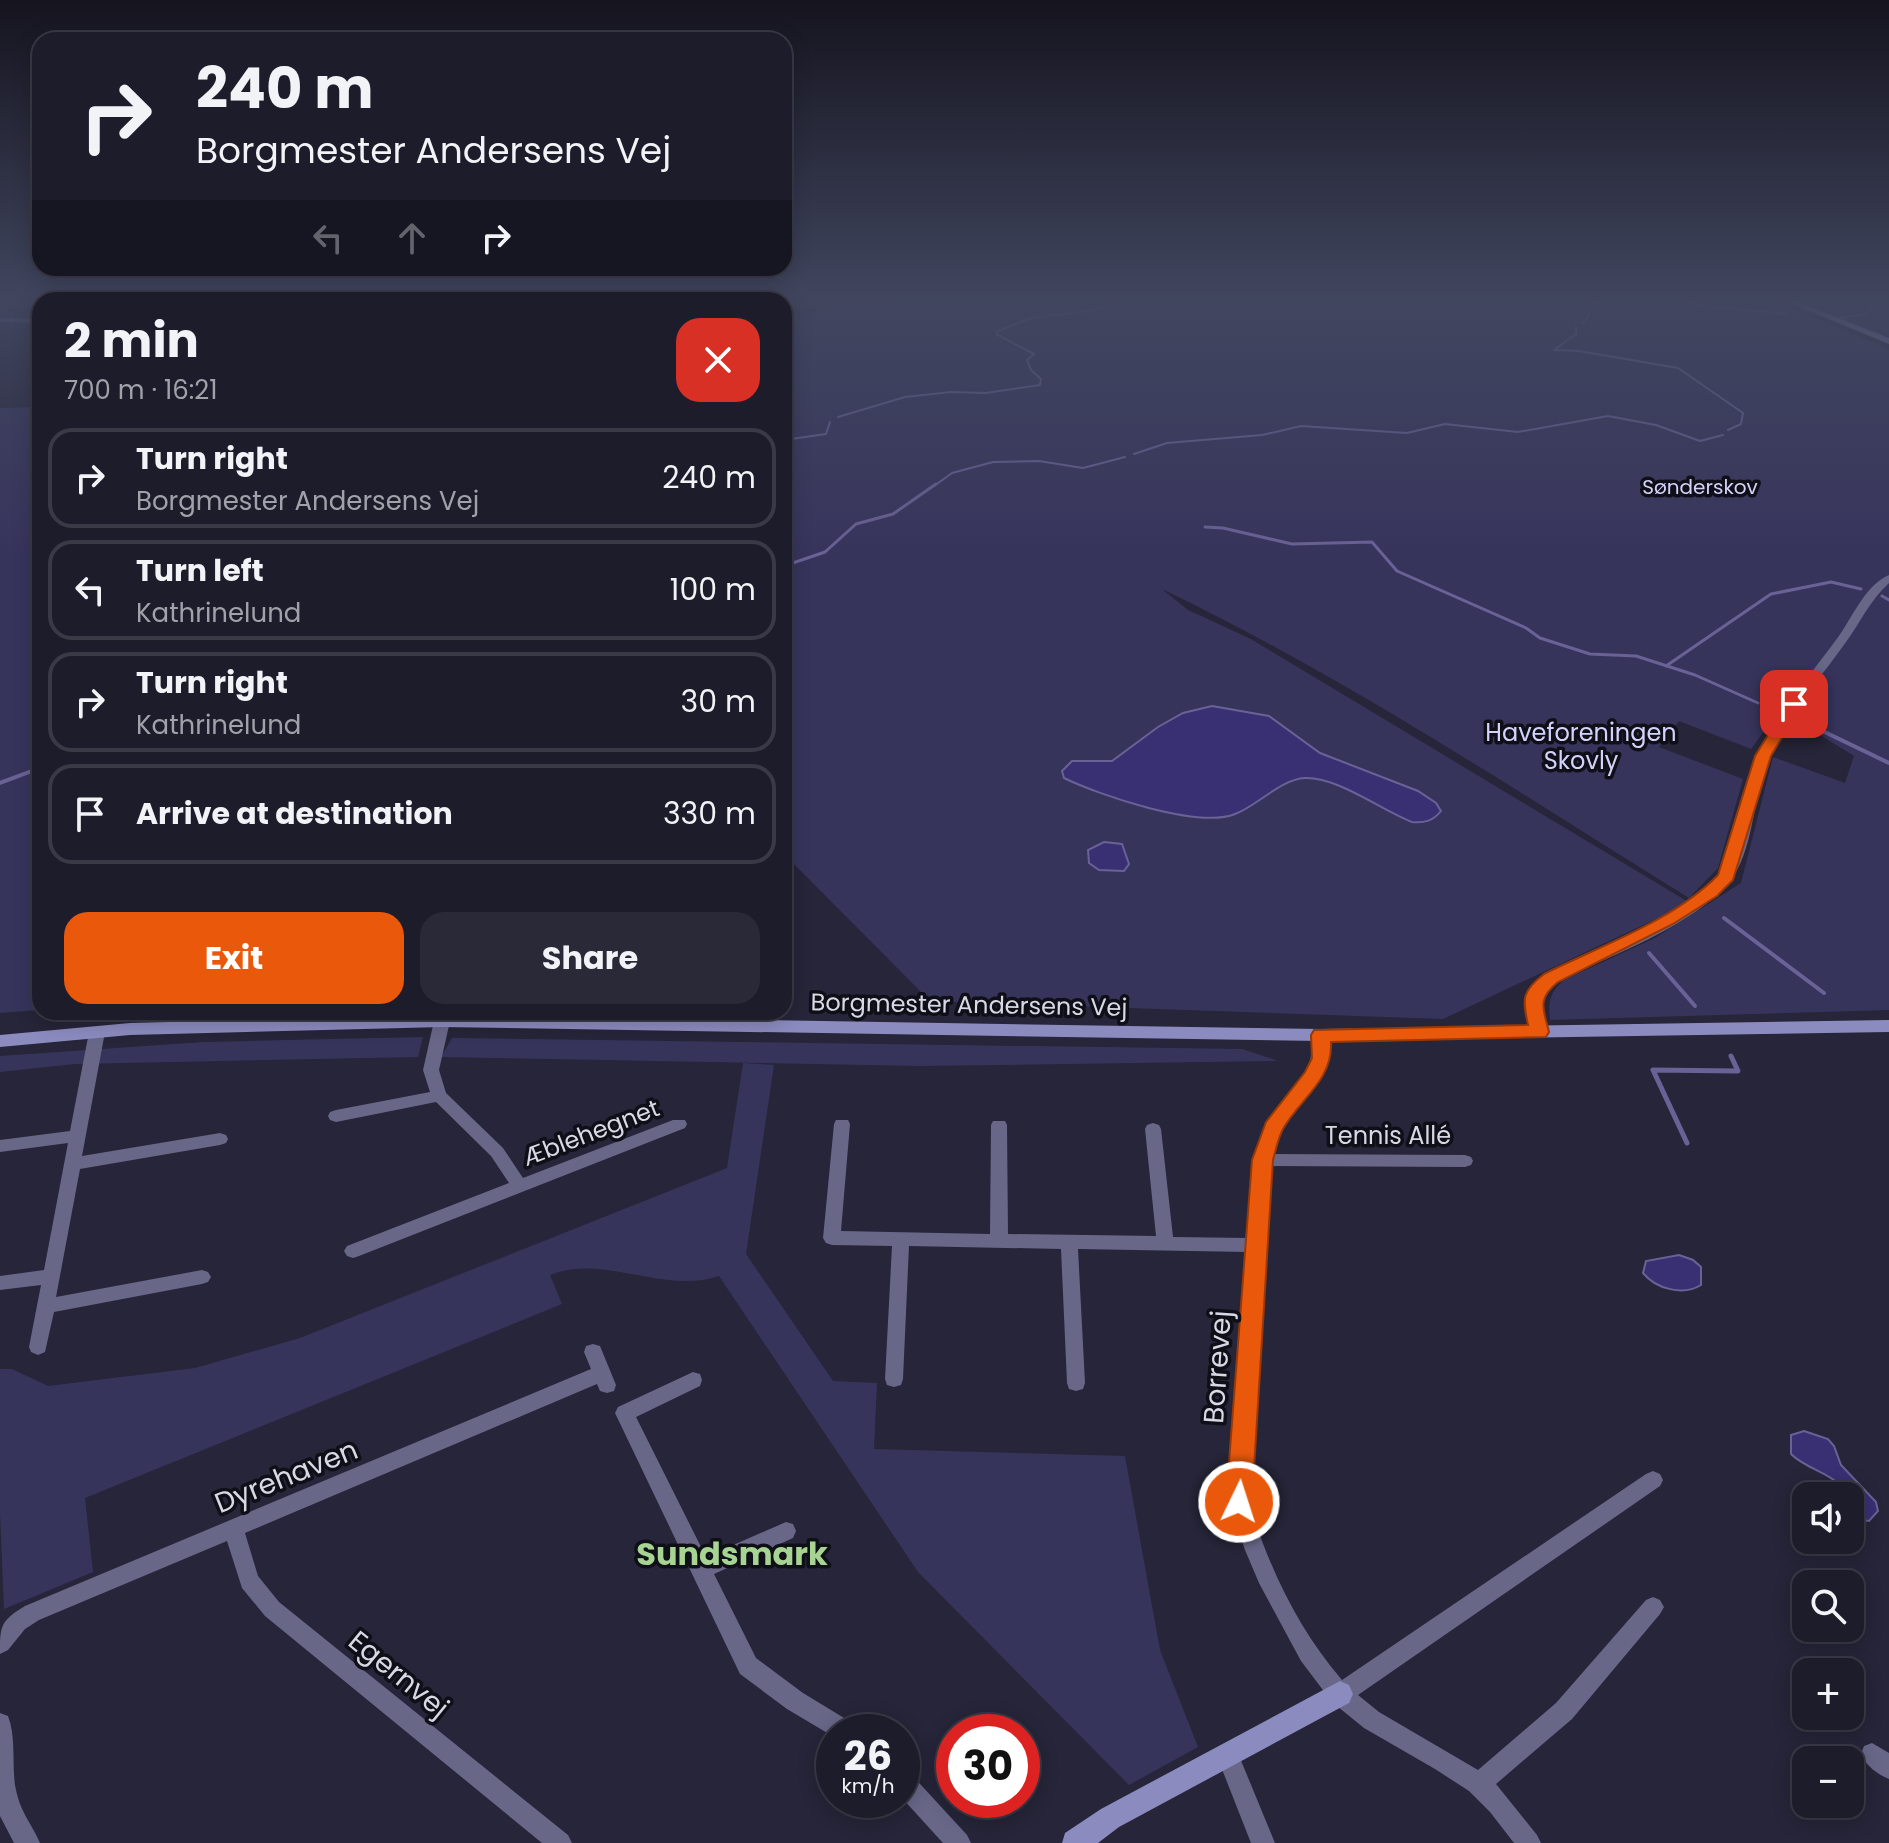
<!DOCTYPE html>
<meta charset="utf-8">
<style>
:root{--surface:#1c1c2b;--page:#292937;--text:#f1f3f6;--muted:#a0a1a9;--line:#3a3a47;--accent:#ea580c}
body{margin:0;font-family:Poppins,sans-serif;background:var(--page);color:var(--text);height:100vh;display:flex;flex-direction:column;font-size:30px;white-space:nowrap}
*{box-sizing:border-box;margin:0}
p{font-size:26px;color:var(--muted)}
.icon{flex:none;width:44px;height:44px;fill:none;stroke:currentColor;stroke-width:2;stroke-linecap:round;stroke-linejoin:round}
.map{position:relative;flex:1;overflow:hidden}
.details{position:absolute;left:32px;top:292px;width:760px;height:728px;display:flex;flex-direction:column;background:var(--surface);border-radius:24px;box-shadow:0 4px 20px #0003,0 0 0 2px var(--line)}
.details>*{flex:none}
.banner{position:absolute;left:32px;top:32px;width:760px;height:244px;border-radius:24px;box-shadow:0 4px 20px #0003,0 0 0 2px var(--line);background:#1c1c2b;color:var(--text);overflow:hidden}
.tools{position:absolute;left:1792px;top:1482px;display:grid;gap:16px}
.tools a{display:grid;place-items:center;width:72px;height:72px;border-radius:16px;background:var(--surface);box-shadow:0 4px 20px #0003,0 0 0 2px var(--line);font-size:40px}
.speed{position:absolute;left:816px;top:1714px;display:flex;gap:16px;font-size:40px;font-weight:700;text-align:center}
.speed>*{display:grid;place-content:center;width:104px;height:104px;border-radius:50%;background:var(--surface);box-shadow:0 4px 20px #0003,0 0 0 2px var(--line);line-height:1}
.speed small{font-size:20px;font-weight:400}
.speed .limit{border:12px solid #d22;background:#fff;color:#111}
.pin{position:absolute;display:grid;place-items:center;width:68px;height:68px;color:#fff;margin:-34px;border-radius:16px;box-shadow:0 4px 12px #0006}
.me{position:absolute;width:88px;margin:-44px;rotate:4deg;stroke-linejoin:round;filter:drop-shadow(0 0 6px #0008)}
.turn{display:flex;align-items:center;gap:28px;height:168px;padding:0 32px;font-size:36px}
.turn .icon{width:104px;height:104px;stroke-width:2.5}
.turn b{display:block;font-size:56px;line-height:68px}
.lanes{display:flex;align-items:center;height:76px;padding:0 32px;background:#0003;justify-content:center;gap:40px;direction:ltr}
.lanes .off{opacity:.35}
.round{display:grid;place-items:center;flex:none;width:84px;height:84px;border-radius:24px;background:var(--page)}
.headline{display:flex;align-items:center;justify-content:space-between;height:136px;padding:0 32px}
h1{font-size:48px;font-weight:700;line-height:60px}
.action{display:flex;gap:16px;margin-top:auto;padding:16px 32px}
.action a{flex:1;height:92px;border-radius:24px;background:var(--accent);color:#fff;font-size:32px;font-weight:700;line-height:92px;text-align:center}
.action a+a{background:var(--page);color:var(--text)}
ul{padding:0;list-style:none}
li{display:flex;align-items:center;gap:24px;height:100px;margin:0 16px 12px;padding:0 16px;border:4px solid var(--line);border-radius:24px}
li div{flex:1}
li b{display:block;font-size:30px}
li em{font-style:normal}
.map>svg:first-child{display:block}
</style>
<div class="map">
<svg width="1889" height="1843" viewBox="0 0 1889 1843">
<rect width="100%" height="100%" fill="#262539"/>
<g fill="#37345c">
<path d="M924 299H1768L1889 349V1010L1550 1020C1548 1001 1550 992 1564 980L1655 938 1741 883 1773 757 1845 783 1854 756 1799 722 1776 715 1751 749 1679 721 1659 747 1743 779 1718 868 1689 898C1517 791 1345 677 1162 589L1188 610 1251 639 1690 903 1443 1019 930 1001 784 854V318Z"/>
<polygon points="1793,299 1889,299 1889,338"/>
<polygon points="40,407 40,1010 0,1013 0,408"/>
<polygon points="423,1037 418,1057 75,1064 0,1072 0,1056 204,1042"/>
<polygon points="452,1038 1242,1049 1278,1061 920,1066 441,1057"/>
<path d="M743 1063 774 1065 746 1254 833 1381 877 1383 874 1449 1125 1456 1160 1650 1198 1747 1129 1785 918 1572 719 1276C664 1295 603 1253 550 1275L562 1304 85 1498 93 1572 4 1609 0 1513V1369H12L48 1386 195 1368 300 1338 727 1168Z"/>
</g>
<g fill="#392f73" stroke="#696296" stroke-width="2">
<path d="M1212 706 1269 716 1320 753 1418 791 1436 803 1441 811C1433 821 1425 823 1412 822 1381 810 1338 777 1305 778 1281 779 1257 806 1235 814 1198 829 1099 795 1064 778L1062 771 1072 761H1112L1158 727 1183 713Z"/>
<polygon points="1104,842 1122,844 1129,864 1124,871 1099,870 1089,863 1088,850"/>
<path d="M1679 1255 1693 1260 1701 1267V1285C1683 1296 1656 1289 1643 1273L1646 1261Z"/>
<path d="M1804 1431 1828 1439 1834 1446 1841 1465 1876 1502 1878 1511 1869 1521 1850 1518V1496H1838L1839 1484C1825 1471 1805 1468 1791 1454V1435Z"/>
</g>
<g fill="none" stroke-linecap="round" stroke-linejoin="round">
<g stroke="#696296" stroke-width="2">
<polyline points="1677,299 1704,306 1788,314"/>
<polyline points="1840,318 1868,313 1872,307 1867,299"/>
<polyline points="1582,323 1588,317 1589,305 1601,299"/>
<polyline points="1576,327 1576,334 1554,350 1579,351 1678,368 1743,413 1741,424 1728,430"/>
<polyline points="838,417 905,397 951,392 986,393 1040,385 1041,379 1031,370 1027,360 1034,354 996,334 998,331 1031,318 1097,310 1104,307 1108,299"/>
<polyline points="784,440 826,434 830,422"/>
<polyline points="1134,454 1167,443 1262,435 1301,426 1407,433 1445,424 1518,432 1608,416 1656,425 1700,441 1723,435"/>
<polyline points="934,486 952,473 993,462 1039,461 1083,468 1125,457"/>
</g>
<g stroke="#696296" stroke-width="3">
<polyline points="1205,527 1223,528 1292,544 1372,542 1397,571 1526,628 1540,638 1590,654 1636,656 1695,675 1758,703"/>
<polyline points="784,566 825,552 856,524 893,514 936,484"/>
<polyline points="1882,596 1889,600"/>
<polyline points="1666,666 1771,594 1831,582 1861,589"/>
</g>
<g stroke="#696296" stroke-width="4">
<polyline points="1808,724 1889,763"/>
<polyline points="0,783 40,768"/>
<polyline points="1724,918 1824,993"/>
<polyline points="1649,953 1695,1006"/>
</g>
<polyline stroke="#696296" stroke-width="5" points="1687,1143 1653,1070 1738,1071 1731,1056"/>
<g fill="#686788" fill-rule="evenodd">
<polygon points="0,318 40,319 40,323 0,322"/>
<path d="M1889 575V583C1870 600 1860 623 1846 642 1818 682 1782 719 1766 765 1753 800 1753 852 1730 881 1695 925 1607 958 1556 981 1537 999 1541 1009 1547 1032L1544 1036H1534C1523 1011 1526 992 1546 975 1594 953 1687 917 1719 876 1738 852 1742 797 1753 766 1770 719 1807 680 1836 640 1852 619 1864 586 1889 575Z"/>
<polygon points="442,1016 447,1017 450,1021 439,1070 446,1093 503,1148 523,1178 673,1120 685,1120 687,1124 685,1128 359,1256 353,1258 347,1256 344,1251 347,1246 509,1183 491,1156 436,1102 336,1122 330,1120 328,1116 330,1112 336,1110 430,1092 423,1070 434,1021 437,1017"/>
<polygon points="97,1027 102,1028 105,1032 82,1156 220,1133 226,1135 228,1139 226,1143 220,1145 80,1169 56,1297 202,1270 208,1272 211,1277 208,1282 202,1284 54,1312 45,1352 38,1355 31,1352 29,1347 41,1285 0,1290 0,1276 44,1270 68,1143 0,1152 0,1140 70,1131 89,1032 92,1028"/>
<path d="M1321 1030 1326 1031 1329 1035C1327 1086 1300 1091 1281 1130 1277 1137 1275 1146 1272 1154L1465 1155 1471 1157 1473 1161 1471 1165 1465 1167 1270 1166 1249 1502C1268 1566 1298 1629 1342 1680L1646 1474 1653 1471 1660 1474 1663 1480 1660 1486 1358 1695 1379 1712 1478 1770 1556 1703 1646 1600 1653 1597 1660 1600 1664 1607 1660 1614 1572 1719 1496 1784 1537 1835 1541 1843H1514L1490 1812 1469 1791 1435 1769 1364 1728 1332 1702 1301 1661 1259 1583 1245 1550 1229 1502 1247 1252 1078 1249 1085 1383 1083 1389 1076 1391 1069 1389 1067 1383 1061 1249 909 1246 903 1379 901 1385 894 1387 887 1385 885 1379 892 1246 832 1245 826 1243 823 1238 834 1124 836 1120H848L850 1124 841 1231 990 1234 991 1125 993 1121H1005L1007 1125 1008 1234 1156 1236 1145 1129 1147 1125 1153 1123 1159 1125 1161 1129 1173 1237 1248 1238C1251 1200 1248 1157 1268 1123 1279 1105 1296 1091 1306 1073 1313 1060 1310 1044 1316 1031Z"/>
<path d="M593 1344 600 1346 616 1385 614 1391 607 1393 600 1391 597 1384 245 1533 258 1576 279 1602 568 1835 572 1843H542L265 1616 242 1588 227 1541 39 1620 25 1629 8 1650 0 1654C0 1626 0 1621 25 1606L591 1369 584 1352 586 1346Z"/>
<polygon points="693,1372 700,1374 702,1380 700,1386 636,1417 706,1557 786,1522 793,1524 796,1531 793,1538 714,1574 756,1658 803,1693 854,1724 857,1732 834,1732 834,1737 787,1709 740,1674 615,1413 618,1407"/>
<path d="M0 1713 8 1716C16 1736 12 1763 15 1785 20 1813 30 1820 40 1843H14L0 1816Z"/>
<polygon points="1227,1743 1235,1746 1275,1843 1251,1843 1216,1754 1219,1746"/>
<path d="M1872 1743 1889 1753V1779C1877 1774 1866 1766 1861 1754L1864 1746Z"/>
<polygon points="902,1770 910,1773 967,1835 971,1843 943,1843 902,1798"/>
</g>
<g fill="#8c8bbf" fill-rule="evenodd">
<polygon points="1780,299 1791,299 1889,338 1889,344"/>
<polygon points="442,1015 1321,1029 1889,1020 1889,1032 1321,1041 442,1027 130,1035 0,1047 0,1035 130,1023"/>
<polygon points="1340,1681 1349,1685 1353,1694 1349,1703 1119,1827 1098,1843 1062,1843 1065,1833 1101,1809"/>
</g>
</g>
<linearGradient id="sky" x2="0" y2="1"><stop stop-color="#15141f"/><stop offset="0.54" stop-color="#41465f"/><stop offset="1" stop-color="#41465f" stop-opacity="0"/></linearGradient>
<rect width="1889" height="557" fill="url(#sky)"/>
<path fill="#ea580c" stroke="#983908" stroke-width="2" d="M1794 699 1802 704 1771 756 1733 880 1717 896 1673 924 1558 982C1537 999 1543 1008 1549 1032L1546 1037 1331 1042C1333 1080 1300 1099 1283 1129 1278 1138 1276 1150 1273 1160L1252 1502 1248 1510 1239 1514 1230 1510 1226 1502 1252 1160 1266 1122 1305 1072 1312 1058 1311 1035 1314 1030 1528 1025C1522 998 1522 991 1544 974 1602 945 1673 921 1718 875L1755 756 1789 701Z"/>
<g text-anchor="middle" stroke-width="7" stroke-linejoin="round" paint-order="stroke">
<g font-size="20" fill="#d2d2fb" stroke="#0f0f18">
<text x="1700" y="494">Sønderskov</text>
</g>
<g font-size="24" fill="#d2d2fb" stroke="#0f0f18">
<text x="1581" y="741">Haveforeningen<tspan x="1581" dy="28">Skovly</tspan></text>
</g>
<g font-size="24" fill="#d8d8e6" stroke="#0f0f18">
<text transform="translate(969 1005) rotate(1)" y="8">Borgmester Andersens Vej</text>
<text transform="translate(591 1133) rotate(-21)" y="8">Æblehegnet</text>
<text x="1388" y="1144">Tennis Allé</text>
</g>
<g font-size="28" fill="#d8d8e6" stroke="#0f0f18">
<text transform="translate(1217 1367) rotate(-86)" y="10">Borrevej</text>
<text transform="translate(286 1476) rotate(-22)" y="10">Dyrehaven</text>
<text transform="translate(399 1674) rotate(39)" y="10">Egernvej</text>
</g>
<g font-size="32" font-weight="bold" fill="#a8d493" stroke="#0f0f18">
<text x="732" y="1565">Sundsmark</text>
</g>
</g>
</svg>
<div class="tools">
<a><svg class="icon" aria-label="sound" viewBox="0 0 24 24"><path d="M4 9h4l5-4v14l-5-4H4zM17 9q2 3 0 6"/></svg></a>
<a><svg class="icon" aria-label="search" viewBox="0 0 24 24"><circle cx="10" cy="10" r="6"/><path d="M15 15l6 6"/></svg></a>
<a>+</a>
<a>−</a>
</div>
<div class="speed"><div>26<small>km/h</small></div><div class="limit">30</div></div>
<div class="pin" style="left:1794px;top:704px;background:#d93025"><svg class="icon" aria-label="arrive" viewBox="0 0 24 24"><path d="M6 21V4h12l-3 4 3 4H6"/></svg></div>
<svg class="me" style="left:1239px;top:1502px" viewBox="-20 -20 40 40"><circle r="17" fill="#ea580c" stroke="#fff" stroke-width="3"/><path d="M0-11L8 9 0 5-8 9z" fill="#fff"/></svg>
<div class="banner">
<div class="turn"><svg class="icon" aria-label="right" viewBox="0 0 24 24"><path d="M7 20v-9h11M14 6l5 5-5 5"/></svg><div><b>240 m</b>Borgmester Andersens Vej</div></div>
<div class="lanes"><svg class="icon off" aria-label="left" viewBox="0 0 24 24"><path d="M17 20v-9H6M10 6l-5 5 5 5"/></svg><svg class="icon off" aria-label="ahead" viewBox="0 0 24 24"><path d="M12 20V5M6 11l6-6 6 6"/></svg><svg class="icon" aria-label="right" viewBox="0 0 24 24"><path d="M7 20v-9h11M14 6l5 5-5 5"/></svg></div>
</div>
<section class="details">
<div class="headline"><div><h1>2 min</h1><p>700 m · 16:21</p></div><a class="round" style="background:#d93025;color:#fff"><svg class="icon" aria-label="close" viewBox="0 0 24 24"><path d="M6 6l12 12M18 6L6 18"/></svg></a></div>
<ul>
<li><svg class="icon" aria-label="right" viewBox="0 0 24 24"><path d="M7 20v-9h11M14 6l5 5-5 5"/></svg><div><b>Turn right</b><p>Borgmester Andersens Vej</p></div><em>240 m</em></li>
<li><svg class="icon" aria-label="left" viewBox="0 0 24 24"><path d="M17 20v-9H6M10 6l-5 5 5 5"/></svg><div><b>Turn left</b><p>Kathrinelund</p></div><em>100 m</em></li>
<li><svg class="icon" aria-label="right" viewBox="0 0 24 24"><path d="M7 20v-9h11M14 6l5 5-5 5"/></svg><div><b>Turn right</b><p>Kathrinelund</p></div><em>30 m</em></li>
<li><svg class="icon" aria-label="arrive" viewBox="0 0 24 24"><path d="M6 21V4h12l-3 4 3 4H6"/></svg><div><b>Arrive at destination</b></div><em>330 m</em></li>
</ul>
<div class="action"><a>Exit</a><a>Share</a></div>
</section>
</div>
